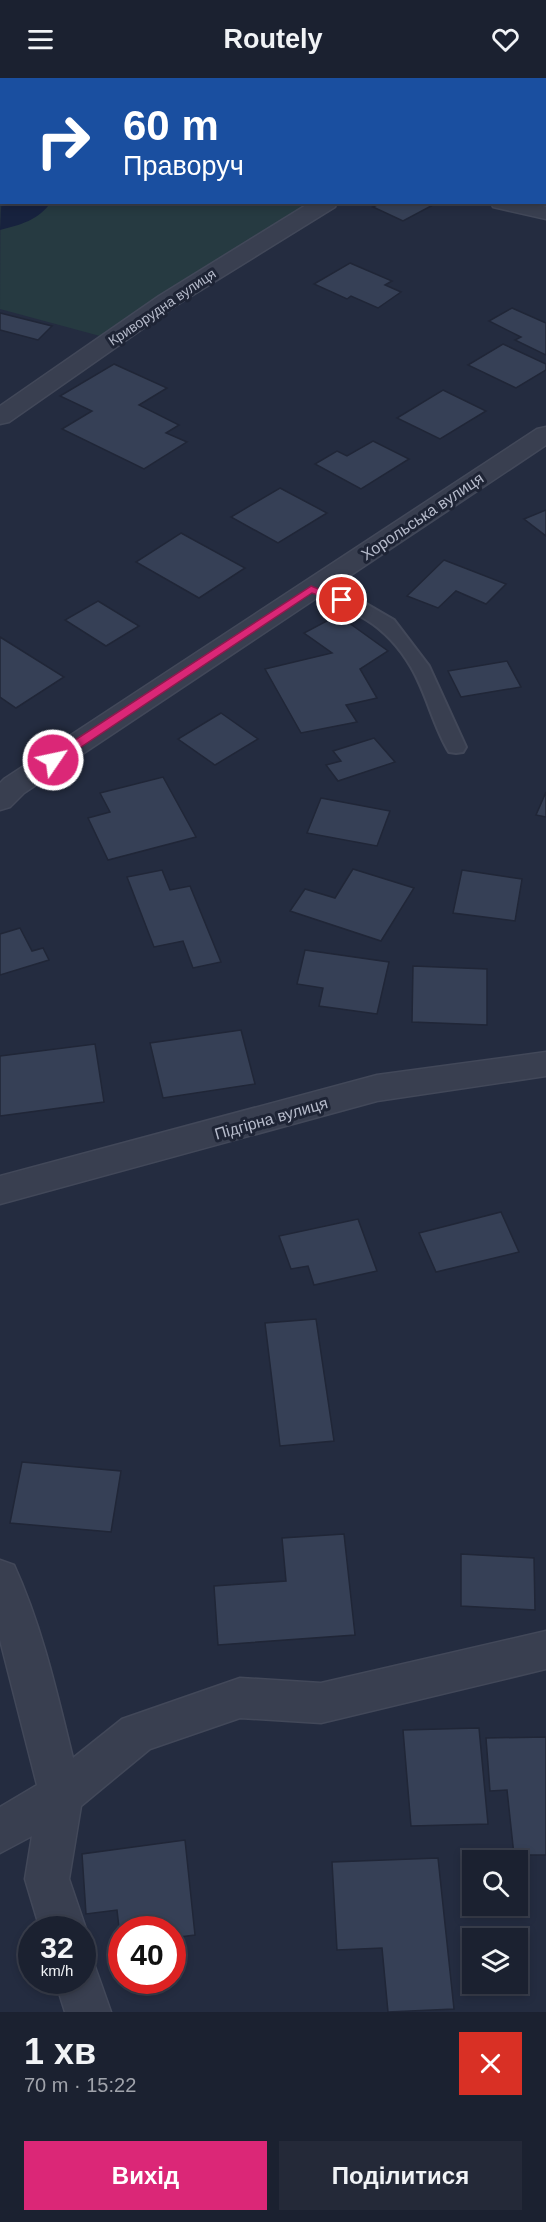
<!DOCTYPE html>
<html lang="uk">
<meta charset="utf-8">
<style>
:root{--surface:#1b2130;--page:#242938;--text:#f1f3f6;--muted:#a0a3ab;--line:#393e4c;--accent:#db2777}
body{margin:0;font-family:Arial,sans-serif;background:var(--page);color:var(--text);height:100vh;display:flex;flex-direction:column;font-size:22px;white-space:nowrap}
*{box-sizing:border-box;margin:0}
p{font-size:20px;color:var(--muted)}
.icon{flex:none;width:33px;height:33px;fill:none;stroke:currentColor;stroke-width:2;stroke-linecap:round;stroke-linejoin:round}
.map{position:relative;height:1934px;overflow:hidden}
.side{display:flex;flex-direction:column;background:var(--surface);flex:1}
.side>*{flex:none}
.top-card{position:absolute;left:0px;top:0px;width:546px;height:126px;box-shadow:0 3px 9px #0003,0 0 0 2px var(--line);background:#1a4fa0;color:#fff;overflow:hidden}
.tools{position:absolute;left:462px;top:1772px;display:grid;gap:12px}
.tools a{display:grid;place-items:center;width:66px;height:66px;border-radius:0px;background:var(--surface);box-shadow:0 3px 9px #0003,0 0 0 2px var(--line);font-size:30px}
.speed{position:absolute;left:18px;top:1838px;display:flex;gap:12px;font-size:30px;font-weight:700;text-align:center}
.speed>*{display:grid;place-content:center;width:78px;height:78px;border-radius:50%;background:var(--surface);box-shadow:0 3px 9px #0003,0 0 0 2px var(--line);line-height:1}
.speed small{font-size:15px;font-weight:400}
.speed .limit{border:9px solid #d22;background:#fff;color:#111}
.pin{position:absolute;display:grid;place-items:center;width:51px;height:51px;color:#fff;margin:-26px;border:3px solid #fff;border-radius:50%;box-shadow:0 2px 6px #0007}
.me{position:absolute;width:66px;margin:-33px;rotate:56deg;stroke-linejoin:round;filter:drop-shadow(0 0 4px #0008)}
.turn{display:flex;align-items:center;gap:21px;height:126px;padding:0 24px;font-size:27px}
.turn .icon{width:78px;height:78px;stroke-width:2.5}
.turn b{display:block;font-size:42px;line-height:51px}
.round{display:grid;place-items:center;flex:none;width:63px;height:63px;border-radius:0px;background:var(--page)}
.summary{display:flex;align-items:center;justify-content:space-between;height:102px;padding:0 24px}
h1{font-size:36px;font-weight:600;line-height:45px}
.primary-button{display:flex;gap:12px;margin-top:auto;padding:12px 24px}
.primary-button a{flex:1;height:69px;border-radius:0px;background:var(--accent);color:#fff;font-size:24px;font-weight:600;line-height:69px;text-align:center}
.primary-button a+a{background:var(--page);color:var(--text)}
header{display:flex;justify-content:space-between;align-items:center;height:78px;padding:0 24px;background:var(--surface);font-size:27px;font-weight:600}
.map>svg:first-child{display:block}
</style>
<header><svg class="icon" aria-label="menu" viewBox="0 0 24 24"><path d="M4 6h16M4 12h16M4 18h16"/></svg>Routely<svg class="icon" aria-label="heart" viewBox="0 0 24 24"><path d="M12 20l-8-8c-3-5 5-10 8-4 3-6 11-1 8 4z"/></svg></header>
<div class="map">
<svg width="546" height="1934" viewBox="0 0 546 1934">
<rect width="100%" height="100%" fill="#242c40"/>
<g fill="#263a41">
<polygon points="78,0 546,0 546,5 544,2 75,2"/>
<polygon points="1,47 2,124 317,125 259,156 100,258 0,231"/>
</g>
<g fill="none" stroke-linecap="round" stroke-linejoin="round">
<g fill="#17223e" fill-rule="evenodd">
<polygon points="237,0 290,0 236,2"/>
<path d="M2 113V124H51C39 142 20 147 0 152Z"/>
</g>
</g>
<g fill="#364056" stroke="#202637" stroke-width="1.5">
<polygon points="383,124 428,124 433,127 403,143 373,129"/>
<polygon points="350,185 392,203 385,207 401,214 378,230 351,218 347,221 314,206"/>
<polygon points="512,230 546,245 546,277 515,262 521,259 489,243"/>
<polygon points="0,235 52,248 38,262 0,252"/>
<polygon points="503,266 546,286 546,292 516,310 468,287"/>
<polygon points="114,286 167,310 139,327 179,347 166,355 187,364 144,391 62,351 92,333 60,318"/>
<polygon points="443,312 486,333 440,361 397,340"/>
<polygon points="373,363 409,381 361,411 315,386 337,373 347,378"/>
<polygon points="280,410 327,435 278,465 231,439"/>
<polygon points="546,432 546,458 524,441"/>
<polygon points="181,455 245,490 199,520 136,484"/>
<polygon points="444,482 506,506 486,526 456,513 438,530 407,518"/>
<polygon points="98,523 139,548 106,568 65,542"/>
<polygon points="338,537 388,573 360,591 377,620 346,627 357,644 301,655 265,591 332,575 304,555"/>
<polygon points="0,559 64,599 16,630 0,619"/>
<polygon points="507,583 521,609 461,619 448,593"/>
<polygon points="221,635 258,661 215,687 178,661"/>
<polygon points="374,660 395,684 338,703 326,687 341,683 333,673"/>
<polygon points="163,699 196,759 108,782 88,740 110,734 100,715"/>
<polygon points="546,714 546,739 536,737"/>
<polygon points="321,720 390,733 377,768 307,755"/>
<polygon points="353,791 414,810 381,863 290,833 305,811 335,820"/>
<polygon points="162,792 170,812 190,808 221,884 193,890 183,863 154,869 127,799"/>
<polygon points="462,792 522,801 515,843 453,835"/>
<polygon points="20,850 32,873 43,870 49,882 0,897 0,856"/>
<polygon points="305,872 389,884 377,936 319,928 323,910 297,906"/>
<polygon points="413,888 487,891 487,947 412,944"/>
<polygon points="241,952 255,1006 163,1020 150,965"/>
<polygon points="95,966 104,1024 0,1038 0,978"/>
<polygon points="501,1134 519,1174 436,1194 419,1155"/>
<polygon points="358,1141 377,1193 314,1207 308,1188 291,1191 279,1158"/>
<polygon points="316,1241 334,1363 280,1368 265,1245"/>
<polygon points="22,1384 121,1393 111,1454 10,1445"/>
<polygon points="344,1456 355,1557 218,1567 214,1508 286,1503 282,1460"/>
<polygon points="461,1476 534,1480 535,1532 461,1528"/>
<polygon points="479,1650 488,1746 411,1748 403,1652"/>
<polygon points="546,1659 546,1777 514,1777 507,1712 490,1713 486,1660"/>
<polygon points="185,1762 195,1857 172,1860 172,1851 122,1851 121,1867 117,1832 86,1836 82,1776"/>
<polygon points="438,1780 454,1931 388,1934 382,1870 337,1872 332,1784"/>
</g>
<g fill="none" stroke-linecap="round" stroke-linejoin="round">
<g stroke="#424859" stroke-width="4">
<path id="service" d="M311 506 363 524 394 542 429 588 466 669 463 674 456 675 449 674C433 648 427 616 411 589 384 543 352 532 305 515L302 511 305 507Z"/>
</g>
<g stroke="#424859" stroke-width="3">
<g id="minor">
<polygon points="55,0 76,0 54,2"/>
<polygon points="544,5 546,5 544,18"/>
<polygon points="0,34 2,34 0,47"/>
<polygon points="311,124 337,124 335,129 175,228 9,344 0,346 0,328 159,218"/>
<polygon points="491,124 529,124 546,129 546,141 493,129"/>
<polygon points="546,974 546,998 377,1023 0,1126 0,1098 377,997"/>
<path d="M0 1482 14 1487C42 1548 57 1615 73 1680L122 1641 240 1600 321 1605 546 1553V1591L321 1645 240 1640 150 1671 81 1728 69 1801 86 1851 82 1859V1851H40L25 1801 32 1758 0 1775V1729L37 1707 0 1562Z"/>
<polygon points="82,1881 94,1886 111,1934 65,1934 55,1902 82,1902"/>
</g>
</g>
<g stroke="#424859" stroke-width="3">
<polygon id="tertiary" points="546,349 546,367 24,715 10,729 0,732 0,705 4,701 537,351"/>
</g>
<use href="#service" fill="#393f50" fill-rule="evenodd"/>
<use href="#minor" fill="#393f50" fill-rule="evenodd"/>
<use href="#tertiary" fill="#393f50" fill-rule="evenodd"/>
</g>
<polygon fill="#db2777" stroke="#8e194d" stroke-width="1.5" points="311,508 347,522 342,525 312,515 57,685 49,685 49,679"/>
<g text-anchor="middle" stroke-width="6" stroke-linejoin="round" paint-order="stroke">
<g font-size="14" fill="#b5baca" stroke="#1e2435">
<text transform="translate(162 229) rotate(-34)" y="5">Криворудна вулиця</text>
</g>
<g font-size="16" fill="#b5baca" stroke="#1e2435">
<text transform="translate(422 438) rotate(-34)" y="6">Хорольська вулиця</text>
<text transform="translate(271 1040) rotate(-16)" y="6">Підгірна вулиця</text>
</g>
</g>
</svg>
<div class="tools">
<a><svg class="icon" aria-label="search" viewBox="0 0 24 24"><circle cx="10" cy="10" r="6"/><path d="M15 15l6 6"/></svg></a>
<a><svg class="icon" aria-label="layers" viewBox="0 0 24 24"><path d="M12 4l9 5-9 5-9-5zM3 14l9 5 9-5"/></svg></a>
</div>
<div class="speed"><div>32<small>km/h</small></div><div class="limit">40</div></div>
<div class="pin" style="left:342px;top:522px;background:#d93025"><svg class="icon" aria-label="arrive" viewBox="0 0 24 24"><path d="M6 21V4h12l-3 4 3 4H6"/></svg></div>
<svg class="me" style="left:53px;top:682px" viewBox="-20 -20 40 40"><circle r="17" fill="#db2777" stroke="#fff" stroke-width="3"/><path d="M0-11L8 9 0 5-8 9z" fill="#fff"/></svg>
<div class="top-card">
<div class="turn"><svg class="icon" aria-label="right" viewBox="0 0 24 24"><path d="M7 20v-9h11M14 6l5 5-5 5"/></svg><div><b>60 m</b>Праворуч</div></div>
</div>
</div>
<section class="side">
<div class="summary"><div><h1>1 хв</h1><p>70 m · 15:22</p></div><a class="round" style="background:#d93025;color:#fff"><svg class="icon" aria-label="close" viewBox="0 0 24 24"><path d="M6 6l12 12M18 6L6 18"/></svg></a></div>
<div class="primary-button"><a>Вихід</a><a>Поділитися</a></div>
</section>
